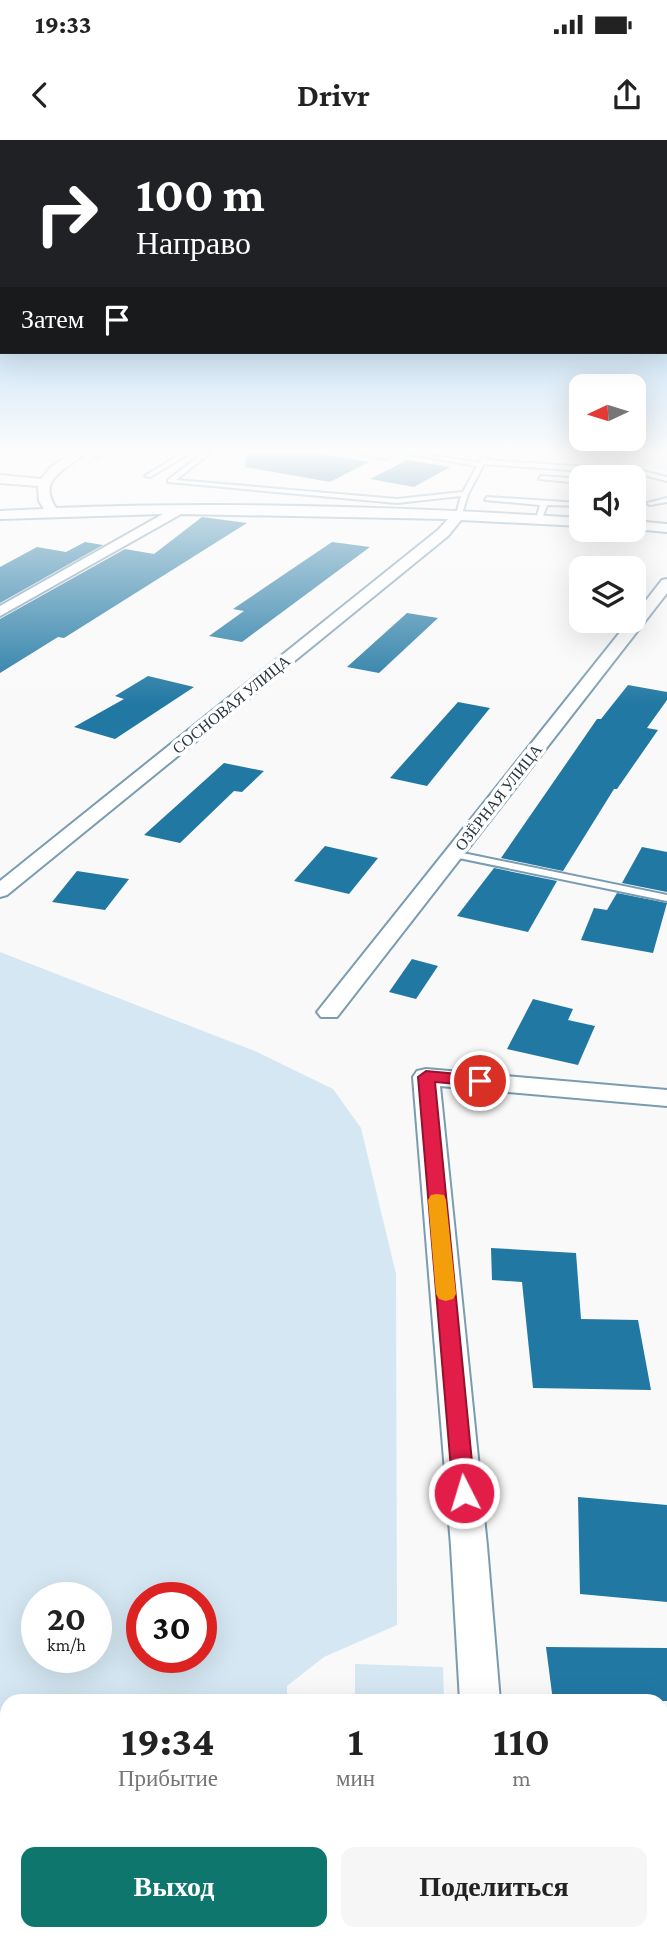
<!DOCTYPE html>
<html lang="ru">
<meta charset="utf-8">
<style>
:root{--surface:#fff;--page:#f6f6f6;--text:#222;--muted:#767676;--accent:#0f766e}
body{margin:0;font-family:"Crimson Pro",serif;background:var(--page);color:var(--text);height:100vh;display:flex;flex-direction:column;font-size:26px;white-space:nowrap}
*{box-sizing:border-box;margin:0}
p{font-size:23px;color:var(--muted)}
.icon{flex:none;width:38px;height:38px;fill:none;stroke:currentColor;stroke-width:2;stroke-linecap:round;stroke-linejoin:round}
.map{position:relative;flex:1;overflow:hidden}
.sheet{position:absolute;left:0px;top:1554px;width:668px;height:247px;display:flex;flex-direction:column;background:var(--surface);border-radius:21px 21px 0 0;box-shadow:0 7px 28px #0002}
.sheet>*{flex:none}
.guide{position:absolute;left:0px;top:0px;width:668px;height:214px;box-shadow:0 7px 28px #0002;background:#202124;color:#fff;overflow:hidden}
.needle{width:46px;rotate:266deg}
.tools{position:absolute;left:569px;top:234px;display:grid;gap:14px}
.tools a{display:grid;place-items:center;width:77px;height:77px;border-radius:14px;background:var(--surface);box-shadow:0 7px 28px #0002;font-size:35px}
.speed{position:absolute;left:21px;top:1442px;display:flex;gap:14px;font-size:35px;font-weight:700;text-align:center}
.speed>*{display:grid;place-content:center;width:91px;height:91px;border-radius:50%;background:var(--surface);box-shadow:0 7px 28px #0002;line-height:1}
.speed small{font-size:18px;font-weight:400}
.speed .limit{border:10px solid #d22;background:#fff;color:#111}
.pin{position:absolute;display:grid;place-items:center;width:60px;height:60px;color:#fff;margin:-30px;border:4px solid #fff;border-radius:50%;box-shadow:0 2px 7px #0007}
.me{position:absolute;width:77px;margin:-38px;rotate:355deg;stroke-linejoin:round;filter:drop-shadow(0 0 5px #0008)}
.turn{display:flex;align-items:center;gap:24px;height:147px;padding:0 21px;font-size:32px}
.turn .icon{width:91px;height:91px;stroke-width:2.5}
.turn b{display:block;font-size:49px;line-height:60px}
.then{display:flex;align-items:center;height:66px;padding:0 21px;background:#0003;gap:14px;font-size:26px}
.eta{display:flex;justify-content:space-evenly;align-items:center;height:119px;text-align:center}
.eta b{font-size:42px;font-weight:700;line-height:49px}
.primary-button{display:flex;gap:14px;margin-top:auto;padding:14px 21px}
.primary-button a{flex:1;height:80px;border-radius:14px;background:var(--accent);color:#fff;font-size:28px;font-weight:700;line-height:80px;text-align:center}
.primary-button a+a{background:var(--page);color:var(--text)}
.status{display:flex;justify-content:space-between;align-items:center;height:49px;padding:0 35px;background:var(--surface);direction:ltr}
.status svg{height:19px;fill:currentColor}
header{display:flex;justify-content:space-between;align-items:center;height:91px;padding:0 21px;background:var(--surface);font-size:32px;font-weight:700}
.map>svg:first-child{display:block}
</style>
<div class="status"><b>19:33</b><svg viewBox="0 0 49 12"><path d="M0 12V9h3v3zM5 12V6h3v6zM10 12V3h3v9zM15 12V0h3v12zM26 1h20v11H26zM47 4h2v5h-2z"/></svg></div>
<header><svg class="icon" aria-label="back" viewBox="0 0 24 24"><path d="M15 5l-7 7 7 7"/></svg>Drivr<svg class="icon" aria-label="share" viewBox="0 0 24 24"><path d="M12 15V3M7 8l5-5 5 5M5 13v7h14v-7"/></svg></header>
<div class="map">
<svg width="667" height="1800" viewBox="0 0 667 1800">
<rect width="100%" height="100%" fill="#f9f9f9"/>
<g fill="#d4e7f2" fill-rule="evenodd">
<polygon points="648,313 667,318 667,331 630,323 605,322 581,314"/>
<path d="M0 812 257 912 333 949 361 988 396 1134 397 1485 324 1517 287 1546V1561H7V1794H280V1800H0ZM37 1458H96V1517H37ZM142 1458H201V1517H142Z"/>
<polygon points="355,1524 443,1527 444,1561 355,1561"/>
</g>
<g fill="#2178a3">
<polygon points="246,313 316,313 369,322 330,342 245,327"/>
<polygon points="407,320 450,327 414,347 370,339"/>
<polygon points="202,377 247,383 64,498 58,497 0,533 0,479 125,409 154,414"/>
<polygon points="85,402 103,405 0,463 0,427 37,407 66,412"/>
<polygon points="332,402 370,407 242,502 209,496 244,471 233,469"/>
<polygon points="407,473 438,478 379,533 347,527"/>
<polygon points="148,536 194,547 115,599 74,587 124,559 115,556"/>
<polygon points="628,545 667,552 667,560 647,588 658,590 617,649 614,649 563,731 501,718 597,579 601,579"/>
<polygon points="458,562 490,568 427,646 390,638"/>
<polygon points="224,623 264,631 242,652 234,651 180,703 144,695"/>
<polygon points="325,706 378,718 349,754 294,741"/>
<polygon points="642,707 667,712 667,752 622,743"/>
<polygon points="494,728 557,741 528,792 457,776"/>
<polygon points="77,731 129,739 105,770 52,762"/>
<polygon points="617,753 667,763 653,813 581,800 594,768 607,770"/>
<polygon points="412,819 438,826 416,859 389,852"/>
<polygon points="533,859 573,869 568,880 595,886 578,925 507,909"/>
<polygon points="491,1108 576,1113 581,1179 638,1180 651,1250 533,1248 522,1142 492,1140"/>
<polygon points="578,1357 667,1365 667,1462 580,1454"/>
<polygon points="546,1507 667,1508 667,1561 553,1561"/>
</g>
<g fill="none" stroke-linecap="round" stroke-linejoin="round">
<g stroke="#799cb1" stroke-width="4">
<g id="lane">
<polygon points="96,313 104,313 97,317 94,315"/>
<polygon points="183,313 190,313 150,337 145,336"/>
<polygon points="203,313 210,313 176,340 397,359 463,352 477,326 404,313 419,313 479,323 484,313 490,313 486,320 643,331 667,337 667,341 643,335 484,324 468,354 462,374 459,376 456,374 461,356 397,363 168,342 168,340"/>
<polygon points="357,313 384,315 397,313 385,319"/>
<polygon points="541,336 581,339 581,343 539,339"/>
<polygon points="487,357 579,363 581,366 547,365 542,379 539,381 536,379 540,365 485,360"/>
<polygon points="667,358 667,362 650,365 647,363"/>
<polygon points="453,711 667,755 667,761 449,716 448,714"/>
</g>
</g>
<g stroke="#799cb1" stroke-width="4">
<g id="street">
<path d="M71 313H85C67 330 36 338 56 368 231 361 408 367 581 378V386L461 380 448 396 7 755 0 757V741L438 390 448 379 181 374 0 476V466L163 374 0 379V371L44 369 39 361 38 346 0 343V335L41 339 50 328Z"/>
<polygon points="634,381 667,384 667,392 634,389"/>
<polygon points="667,439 667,453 337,877 321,877 317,872 321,867 629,481 634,481 634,476 662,440"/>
<polygon points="426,929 667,950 667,966 440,946 487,1406 500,1561 460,1561 451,1406 413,937 417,931"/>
<rect x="475" y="1794" width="44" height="6"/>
</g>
</g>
<use href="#lane" fill="#fff" fill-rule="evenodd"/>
<use href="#street" fill="#fff" fill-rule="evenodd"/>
</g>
<linearGradient id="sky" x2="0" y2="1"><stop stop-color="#79bbec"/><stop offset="0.55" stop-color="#fcfcfc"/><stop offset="1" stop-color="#fcfcfc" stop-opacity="0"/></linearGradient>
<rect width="667" height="565" fill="url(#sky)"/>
<polygon fill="#e11d48" stroke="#92132f" stroke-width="2" points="426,931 480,936 488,941 480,946 435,942 475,1353 472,1360 464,1362 456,1360 453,1353 418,937"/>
<polygon fill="#f59e0b" points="437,1054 444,1055 446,1060 456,1154 453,1159 446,1161 439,1159 436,1154 428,1060 431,1055"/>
<g text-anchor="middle" stroke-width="7" stroke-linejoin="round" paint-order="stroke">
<g font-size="16" fill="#27353e" stroke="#fff">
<text transform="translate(231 564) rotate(-39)" y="6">СОСНОВАЯ УЛИЦА</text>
<text transform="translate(498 657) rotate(-52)" y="6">ОЗЁРНАЯ УЛИЦА</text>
</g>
</g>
</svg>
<div class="tools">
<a><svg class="needle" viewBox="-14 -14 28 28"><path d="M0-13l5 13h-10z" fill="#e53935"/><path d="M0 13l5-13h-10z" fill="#767676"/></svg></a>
<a><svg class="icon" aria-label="sound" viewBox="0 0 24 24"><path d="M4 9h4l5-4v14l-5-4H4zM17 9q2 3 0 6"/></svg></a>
<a><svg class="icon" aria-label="layers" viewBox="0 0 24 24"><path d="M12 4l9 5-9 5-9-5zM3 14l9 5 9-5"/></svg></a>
</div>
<div class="speed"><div>20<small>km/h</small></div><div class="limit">30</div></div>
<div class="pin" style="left:480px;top:941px;background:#d93025"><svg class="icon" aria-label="arrive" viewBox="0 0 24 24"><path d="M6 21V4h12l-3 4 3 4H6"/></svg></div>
<svg class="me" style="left:464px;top:1353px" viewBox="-20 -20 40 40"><circle r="17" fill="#e11d48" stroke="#fff" stroke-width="3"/><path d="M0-11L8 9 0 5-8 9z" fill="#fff"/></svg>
<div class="guide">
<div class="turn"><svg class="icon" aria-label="right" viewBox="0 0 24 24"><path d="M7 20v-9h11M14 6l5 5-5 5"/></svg><div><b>100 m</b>Направо</div></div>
<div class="then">Затем<svg class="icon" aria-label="arrive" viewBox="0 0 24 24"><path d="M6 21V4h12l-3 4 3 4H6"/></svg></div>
</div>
<section class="sheet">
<div class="eta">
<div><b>19:34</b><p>Прибытие</p></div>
<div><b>1</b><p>мин</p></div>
<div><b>110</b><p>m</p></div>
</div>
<div class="primary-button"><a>Выход</a><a>Поделиться</a></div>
</section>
</div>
